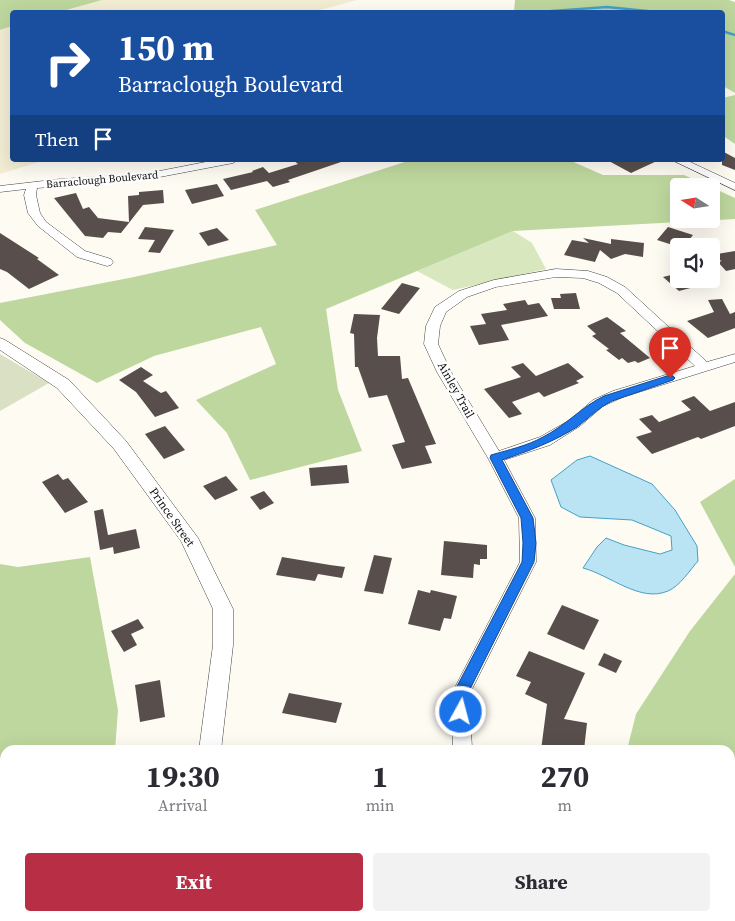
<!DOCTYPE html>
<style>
:root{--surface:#fff;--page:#f2f2f3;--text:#2b2b33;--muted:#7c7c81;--accent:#b82f45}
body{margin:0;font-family:"Source Serif 4",serif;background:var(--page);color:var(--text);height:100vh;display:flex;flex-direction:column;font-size:19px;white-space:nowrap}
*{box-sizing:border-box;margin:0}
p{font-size:16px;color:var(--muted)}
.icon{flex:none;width:28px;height:28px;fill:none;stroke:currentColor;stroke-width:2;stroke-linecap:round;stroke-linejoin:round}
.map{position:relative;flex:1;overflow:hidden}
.drawer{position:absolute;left:0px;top:745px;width:735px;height:176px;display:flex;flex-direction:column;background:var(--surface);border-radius:15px 15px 0 0;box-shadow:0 5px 20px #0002}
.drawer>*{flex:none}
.guide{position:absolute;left:10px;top:10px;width:715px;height:152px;border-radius:5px;box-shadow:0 5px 20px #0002;background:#1a4fa0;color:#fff;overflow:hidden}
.needle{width:32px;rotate:282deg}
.controls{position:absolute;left:670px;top:178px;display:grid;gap:10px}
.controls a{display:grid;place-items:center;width:50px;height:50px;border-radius:5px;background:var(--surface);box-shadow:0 5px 20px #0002;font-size:25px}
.pin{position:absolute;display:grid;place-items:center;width:42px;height:42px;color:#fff;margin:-51px -21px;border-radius:50% 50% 50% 0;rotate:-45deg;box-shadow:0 0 5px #0007}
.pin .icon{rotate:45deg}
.me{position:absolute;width:55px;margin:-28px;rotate:7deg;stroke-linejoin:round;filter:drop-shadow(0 0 4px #0008)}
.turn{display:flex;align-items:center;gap:18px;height:105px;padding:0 25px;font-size:22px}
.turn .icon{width:65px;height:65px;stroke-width:2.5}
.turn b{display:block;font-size:35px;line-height:42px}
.then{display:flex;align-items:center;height:48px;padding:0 25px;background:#0003;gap:10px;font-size:19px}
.eta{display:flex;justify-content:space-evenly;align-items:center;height:85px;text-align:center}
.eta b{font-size:30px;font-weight:700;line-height:35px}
.primary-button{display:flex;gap:10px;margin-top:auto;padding:10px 25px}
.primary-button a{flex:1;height:58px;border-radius:5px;background:var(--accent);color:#fff;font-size:20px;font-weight:700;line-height:58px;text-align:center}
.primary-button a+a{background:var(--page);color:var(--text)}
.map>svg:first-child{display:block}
</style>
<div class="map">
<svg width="735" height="921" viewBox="0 0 735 921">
<rect width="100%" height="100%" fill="#fefbf3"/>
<g fill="#f3edd4">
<polygon points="102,0 357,0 313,12 59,12"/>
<polygon points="12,26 12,160 45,160 0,174 0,30"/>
</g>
<polygon fill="#d8e7bd" points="513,231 532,243 546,269 453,290 417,271"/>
<g fill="#bed79e">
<polygon points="0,0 102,0 59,12 12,12 12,26 0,30"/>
<polygon points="515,0 729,0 735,2 735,93 723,86 722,12 514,12"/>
<polygon points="735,95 735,144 722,135 723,98"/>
<polygon points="411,160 569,160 603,175 684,175 709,186 679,186 679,219 711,219 711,187 735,198 735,219 513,231 326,309 338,390 362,451 250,480 227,433 196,400 276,364 261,327 154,356 97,383 25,343 0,320 0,303 134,277 277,245 255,210"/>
<polygon points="735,479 735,567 700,502"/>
<polygon points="90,557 118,710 115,750 5,750 5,916 122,916 122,921 0,921 0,564 18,567"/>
<polygon points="735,574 735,921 338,921 333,916 730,916 730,750 627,750 636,714 690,631"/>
</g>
<polygon fill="#dae0c4" points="0,354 49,383 0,411"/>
<path fill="#bae4f3" stroke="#45a1c6" d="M590 456 652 484 675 510 697 546 698 561C690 570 680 586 668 591 640 603 610 575 583 568L597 547 606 538 624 545 660 554 672 550 671 536 632 520 580 517 561 507 551 480 577 460Z"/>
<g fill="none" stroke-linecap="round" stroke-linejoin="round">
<g stroke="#45a1c6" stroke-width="2.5">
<polyline points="539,12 607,7 657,12"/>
<polyline points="722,31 735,35"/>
</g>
</g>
<g fill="#584f4c">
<polygon points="722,151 735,158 735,170 722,165"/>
<polygon points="293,160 341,160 341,162 288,180 290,182 273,187 267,181 231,190 223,179 253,172 252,171 263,167 269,173 298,164"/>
<polygon points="607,160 659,160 631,173"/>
<polygon points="217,184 224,196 192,204 185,190"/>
<polygon points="163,190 164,203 143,205 121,233 108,232 103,238 85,236 54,198 76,193 83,209 89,207 98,218 129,222 128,196 139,195 139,192"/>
<polygon points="145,227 174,230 160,253 148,252 155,240 138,239"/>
<polygon points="668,227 693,235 684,246 679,247 657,240"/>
<polygon points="217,228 229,240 208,246 199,233"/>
<polygon points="0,233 39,258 37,259 59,275 29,289 7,272 0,269"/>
<polygon points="583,238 611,244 611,239 644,243 643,257 625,254 611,259 600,250 595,262 564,255 572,240 589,243"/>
<polygon points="735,251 735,269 726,271 718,262 722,261 711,257 711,255"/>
<polygon points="679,273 679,279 712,279 713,282 679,291 663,277"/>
<polygon points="402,283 420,288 399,314 381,309"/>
<polygon points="576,293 580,309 554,309 551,298 561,298 560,294"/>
<polygon points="722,299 730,314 735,312 735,328 708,338 687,321 714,312 708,300"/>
<polygon points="525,300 528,305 539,303 548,316 501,325 509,340 479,345 470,326 486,324 481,314 507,310 503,304"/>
<polygon points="354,314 380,315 377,338 378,356 400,356 402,379 408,378 436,444 425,446 432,463 402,469 392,445 405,442 387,395 369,398 358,367 355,367 354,334 350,333"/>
<polygon points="607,317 626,331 620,333 650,358 638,363 635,361 628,363 622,358 619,360 606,350 609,349 592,336 596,334 587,326"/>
<polygon points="523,363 536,376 568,363 584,377 576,381 579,383 544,397 539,392 512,402 522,414 509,418 484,389 521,377 511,367"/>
<polygon points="141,367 153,375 143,381 161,393 166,391 179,408 155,417 136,392 119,380"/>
<polygon points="694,396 710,411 735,402 735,426 701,439 698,437 652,454 636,437 652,432 639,419 652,415 659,422 691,410 681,401"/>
<polygon points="165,426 185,450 164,459 145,434"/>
<polygon points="347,465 349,483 311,486 309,468"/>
<polygon points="58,474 63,480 68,478 88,502 65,513 42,482"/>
<polygon points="226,476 238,490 215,500 203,486"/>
<polygon points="264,491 274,503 260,510 250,497"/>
<polygon points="103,509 108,535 136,529 140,548 114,554 113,547 100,550 94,511"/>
<polygon points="444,541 487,545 487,559 480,559 480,565 474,564 473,578 441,575"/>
<polygon points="374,555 392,558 383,594 364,591"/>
<polygon points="282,557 330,565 345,567 342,578 318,574 315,581 276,575"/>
<polygon points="418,590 430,593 431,590 457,596 451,619 444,618 440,631 408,624"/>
<polygon points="562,605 599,620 584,650 547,634"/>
<polygon points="138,619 144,628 131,634 137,645 124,652 111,631"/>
<polygon points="529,651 585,673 564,719 587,723 584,750 541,750 547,704 525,694 531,682 516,676"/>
<polygon points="604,653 622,661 616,673 598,665"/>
<polygon points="160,680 165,717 140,722 135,685"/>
<polygon points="289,693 342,703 336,723 282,713"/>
</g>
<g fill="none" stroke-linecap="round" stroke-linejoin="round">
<g stroke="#424242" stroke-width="1">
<g id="minor">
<polygon points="216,160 238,160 233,163 144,180 37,188 36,195 40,213 46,222 85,251 111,259 113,262 111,265 107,266 77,257 38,226 28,213 24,195 26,189 0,192 0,186 61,179 144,174"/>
<polygon points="672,160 686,160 735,183 735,190"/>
<path d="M556 269 588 271 607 277 625 287 707 362 735 354V362L623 397 603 406 580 426 550 445 504 460 535 518 536 562 469 695 472 748 471 750H453L451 695 520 562 519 518 488 458 437 372 424 344 426 326 435 307 459 291 494 280ZM556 277 583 278 599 283 617 293 695 366 613 391 593 400 570 420 540 437 499 451 451 372 438 344 440 326 446 312 467 297 496 287Z"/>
</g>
</g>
<g stroke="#424242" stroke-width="1">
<g id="tertiary">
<polygon points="0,338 5,340 69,380 126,441 198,538 233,609 233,645 221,750 199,750 213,645 213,609 181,541 114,449 57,388 0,350"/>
<polygon points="209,916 235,916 237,921 211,921"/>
</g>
</g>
<use href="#minor" fill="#fff" fill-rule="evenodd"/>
<use href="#tertiary" fill="#fff" fill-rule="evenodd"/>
</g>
<path fill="#1a73e8" stroke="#114b97" d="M670 375 673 376 675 378 673 380 612 401C598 408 589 418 577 427 553 442 529 451 502 460L533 518 536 543 534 562 467 695 468 712 466 717 461 718 456 717 454 712 453 694 522 562 523 543 521 518 490 458 491 455C508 450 527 446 543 437 565 426 583 406 604 396Z"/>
<g text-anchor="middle" stroke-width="5" stroke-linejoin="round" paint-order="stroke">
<g font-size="11" fill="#0f0f0f" stroke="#fff">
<text transform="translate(102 179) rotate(-5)" y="4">Barraclough Boulevard</text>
</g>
<g font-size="12" fill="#0f0f0f" stroke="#fff">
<text transform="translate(456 390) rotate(61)" y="4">Ainley Trail</text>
<text transform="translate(172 517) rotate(55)" y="4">Prince Street</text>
</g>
</g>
</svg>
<div class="controls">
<a><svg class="needle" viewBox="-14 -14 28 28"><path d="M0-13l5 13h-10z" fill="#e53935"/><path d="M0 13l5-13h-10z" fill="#7c7c81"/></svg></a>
<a><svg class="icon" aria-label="sound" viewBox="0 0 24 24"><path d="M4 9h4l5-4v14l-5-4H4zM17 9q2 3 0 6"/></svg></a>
</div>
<div class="pin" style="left:670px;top:378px;background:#d93025"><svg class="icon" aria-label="arrive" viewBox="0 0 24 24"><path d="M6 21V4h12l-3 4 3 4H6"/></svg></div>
<svg class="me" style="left:461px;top:712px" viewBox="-20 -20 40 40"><circle r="17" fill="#1a73e8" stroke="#fff" stroke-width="3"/><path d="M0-11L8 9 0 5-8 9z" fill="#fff"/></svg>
<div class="guide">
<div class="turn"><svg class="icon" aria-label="right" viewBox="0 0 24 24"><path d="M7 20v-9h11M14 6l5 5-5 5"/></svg><div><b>150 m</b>Barraclough Boulevard</div></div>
<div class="then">Then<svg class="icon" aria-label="arrive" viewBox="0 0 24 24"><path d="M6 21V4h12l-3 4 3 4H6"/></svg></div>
</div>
<section class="drawer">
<div class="eta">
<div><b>19:30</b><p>Arrival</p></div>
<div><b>1</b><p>min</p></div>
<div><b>270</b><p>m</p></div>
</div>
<div class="primary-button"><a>Exit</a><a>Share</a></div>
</section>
</div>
